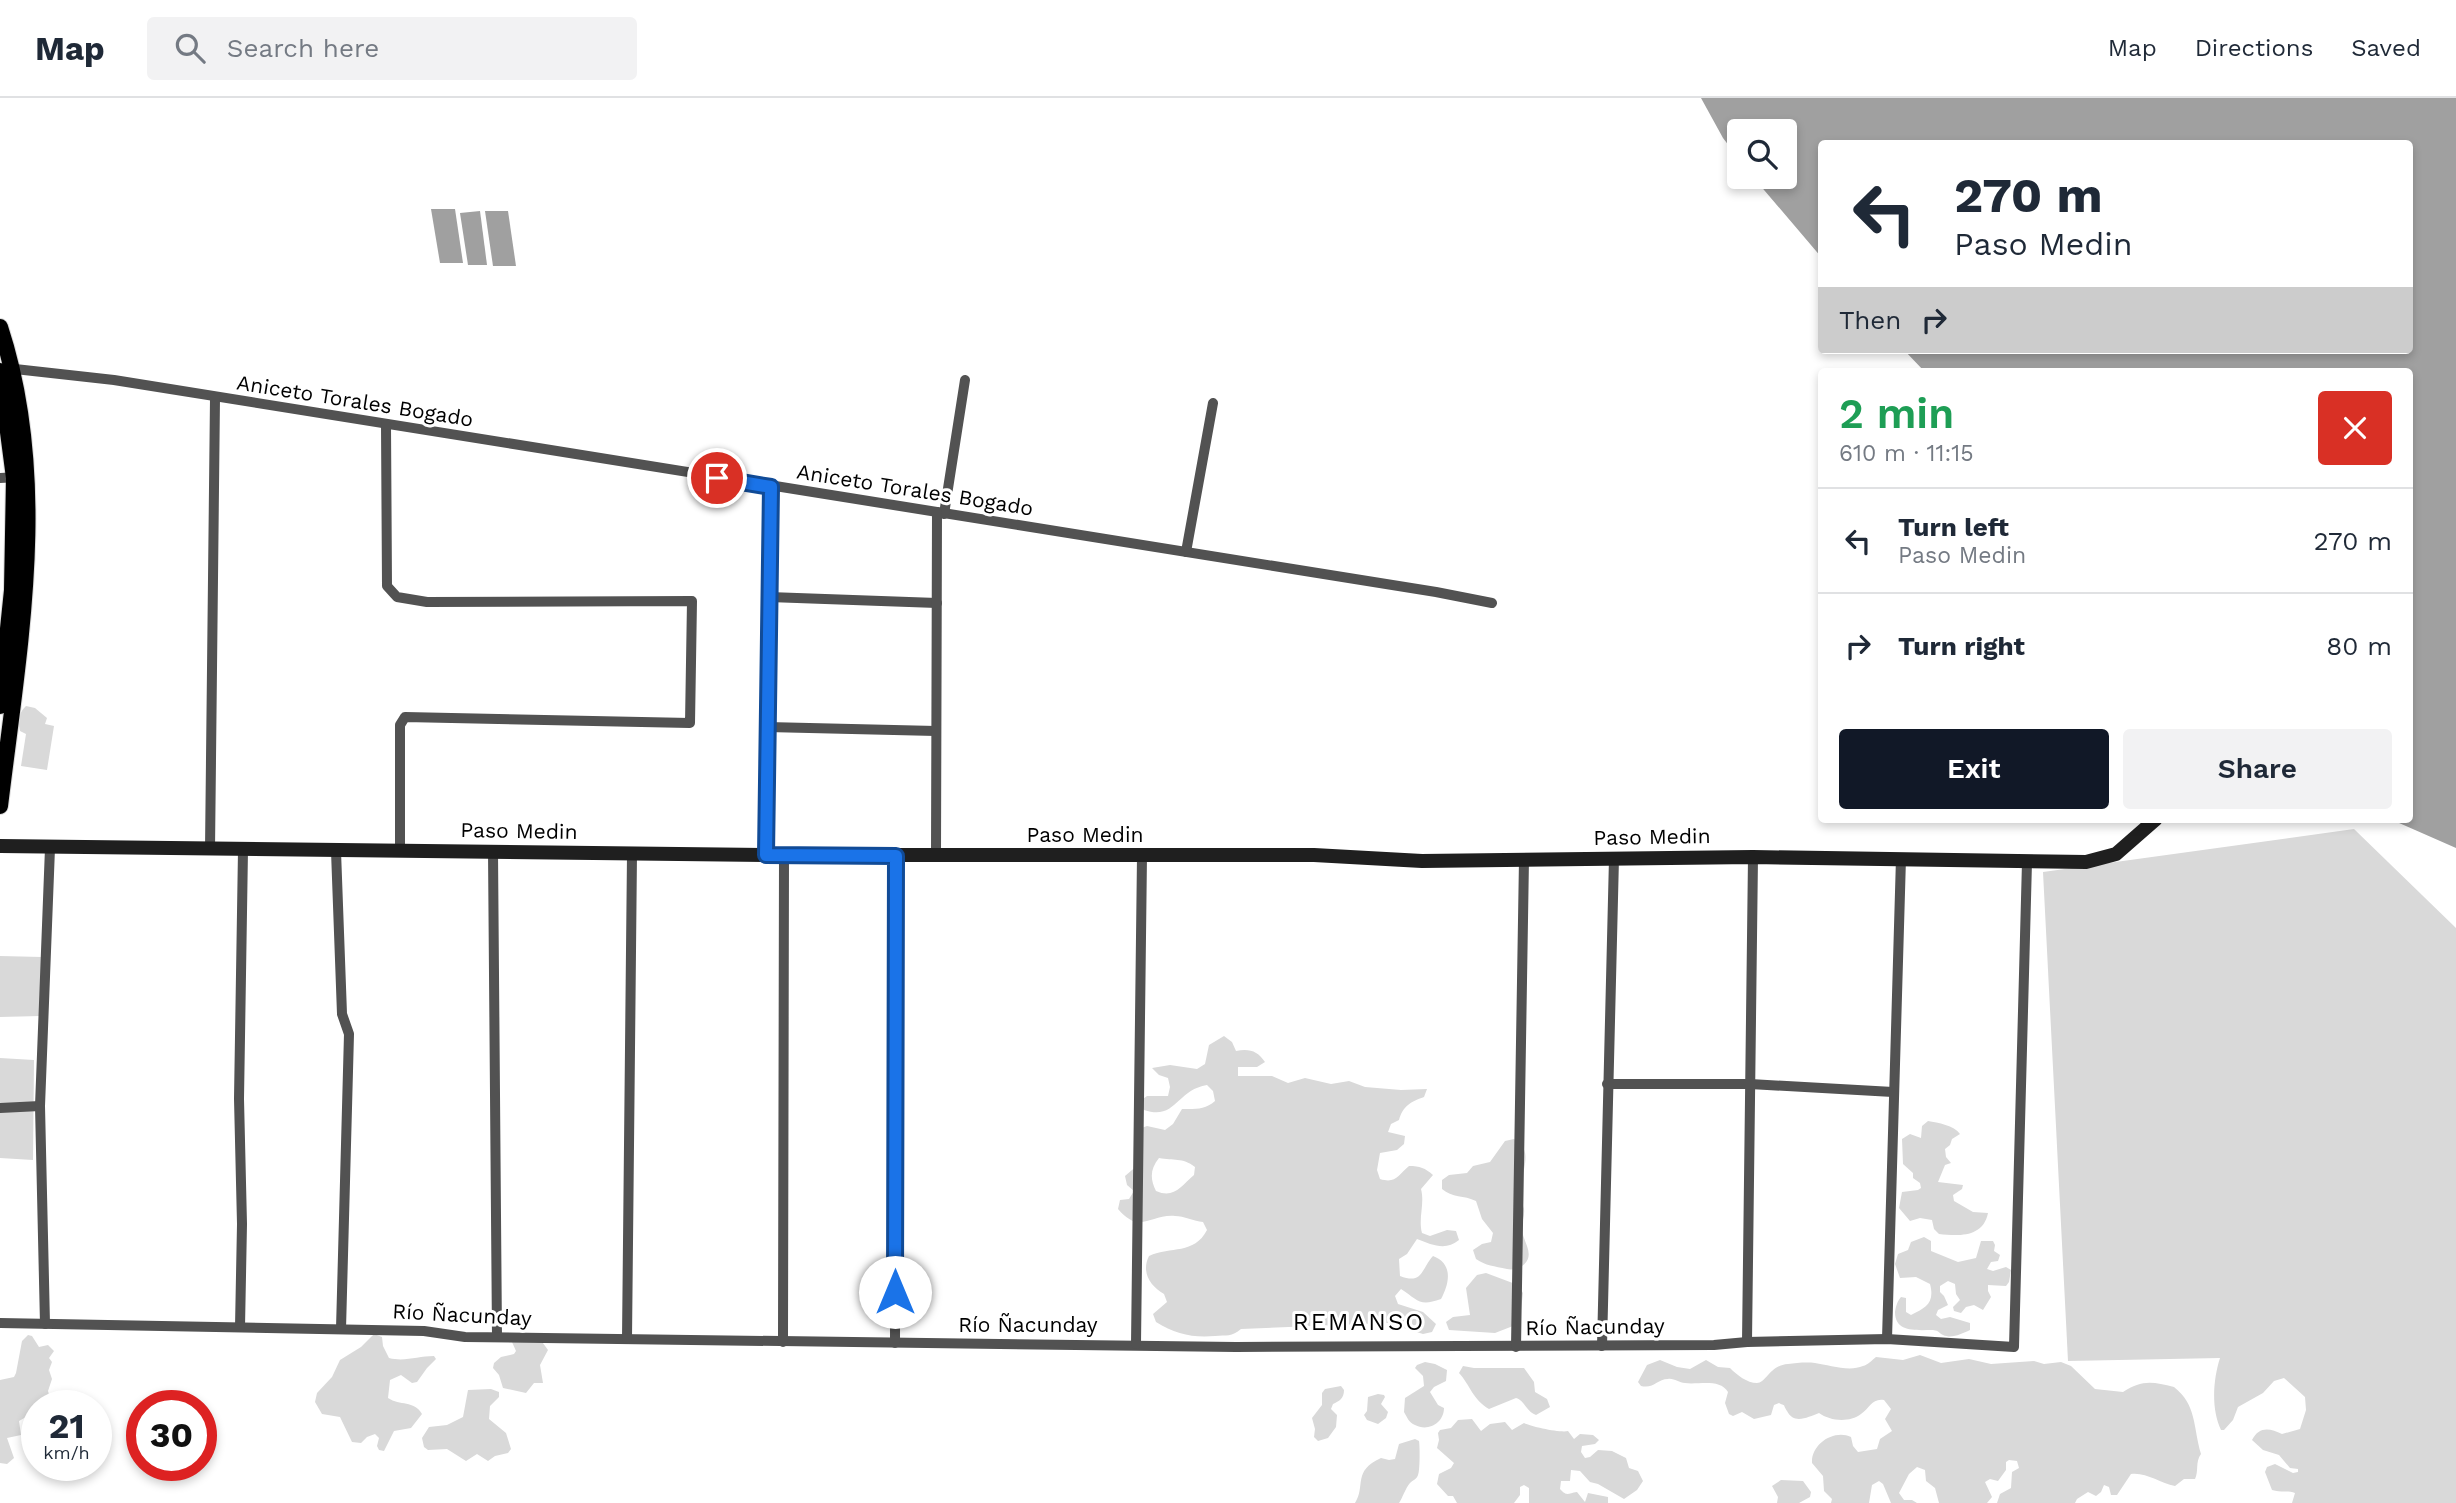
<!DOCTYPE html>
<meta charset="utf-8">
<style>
:root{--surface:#fff;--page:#f2f2f3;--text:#1f2937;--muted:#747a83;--line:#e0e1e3;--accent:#111827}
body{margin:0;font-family:"Work Sans",sans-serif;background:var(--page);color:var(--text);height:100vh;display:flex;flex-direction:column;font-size:26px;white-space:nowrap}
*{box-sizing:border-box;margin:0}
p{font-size:23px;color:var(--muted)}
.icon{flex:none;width:38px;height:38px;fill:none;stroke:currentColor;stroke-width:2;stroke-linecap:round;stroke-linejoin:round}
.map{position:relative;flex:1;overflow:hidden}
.drawer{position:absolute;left:1818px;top:270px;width:595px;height:455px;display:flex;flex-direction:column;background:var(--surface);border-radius:7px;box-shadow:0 4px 10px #0003}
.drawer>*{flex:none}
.guide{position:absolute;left:1818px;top:42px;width:595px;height:214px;border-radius:7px;box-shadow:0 4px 10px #0003;background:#fff;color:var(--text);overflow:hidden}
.fabs{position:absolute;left:1727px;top:21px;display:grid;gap:14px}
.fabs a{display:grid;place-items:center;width:70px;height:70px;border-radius:7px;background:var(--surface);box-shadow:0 4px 10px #0003;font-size:35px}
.speed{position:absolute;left:21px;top:1292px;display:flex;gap:14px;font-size:35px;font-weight:700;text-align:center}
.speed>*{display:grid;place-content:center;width:91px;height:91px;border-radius:50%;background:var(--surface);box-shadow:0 4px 10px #0003;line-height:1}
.speed small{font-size:18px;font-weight:400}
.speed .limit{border:10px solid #d22;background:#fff;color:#111}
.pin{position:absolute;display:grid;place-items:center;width:60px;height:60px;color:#fff;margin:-30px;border:4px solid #fff;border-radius:50%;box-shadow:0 2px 7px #0007}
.me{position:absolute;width:77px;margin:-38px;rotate:0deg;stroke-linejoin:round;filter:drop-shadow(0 0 5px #0008)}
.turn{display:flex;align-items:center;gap:24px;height:147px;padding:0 21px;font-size:32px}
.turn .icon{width:91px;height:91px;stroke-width:2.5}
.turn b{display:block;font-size:49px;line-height:60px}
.then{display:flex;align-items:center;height:66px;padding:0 21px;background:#0003;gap:14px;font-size:26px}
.round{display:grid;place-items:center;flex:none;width:74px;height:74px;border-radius:7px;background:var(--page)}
.summary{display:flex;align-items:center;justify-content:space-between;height:119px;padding:0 21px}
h1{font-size:42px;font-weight:600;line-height:52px;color:#1e9e55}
.primary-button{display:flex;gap:14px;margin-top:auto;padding:14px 21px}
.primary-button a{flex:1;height:80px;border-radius:7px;background:var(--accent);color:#fff;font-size:28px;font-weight:600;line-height:80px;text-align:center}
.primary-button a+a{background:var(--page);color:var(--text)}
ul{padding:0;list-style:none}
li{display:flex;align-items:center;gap:21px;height:105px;padding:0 21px;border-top:2px solid var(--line)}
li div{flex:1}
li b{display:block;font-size:26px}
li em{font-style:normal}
header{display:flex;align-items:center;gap:42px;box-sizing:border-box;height:98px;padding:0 35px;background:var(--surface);border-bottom:2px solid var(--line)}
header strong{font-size:33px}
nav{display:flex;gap:38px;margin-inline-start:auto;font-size:24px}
.search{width:490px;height:63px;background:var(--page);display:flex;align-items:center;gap:18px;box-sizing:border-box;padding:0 24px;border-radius:7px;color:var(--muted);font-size:26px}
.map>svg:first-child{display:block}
</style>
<header>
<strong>Map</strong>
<div class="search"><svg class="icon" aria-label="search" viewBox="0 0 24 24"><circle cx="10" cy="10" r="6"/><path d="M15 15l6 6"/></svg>Search here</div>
<nav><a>Map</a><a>Directions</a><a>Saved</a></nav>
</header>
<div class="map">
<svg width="2456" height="1405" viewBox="0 0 2456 1405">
<rect width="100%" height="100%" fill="#fff"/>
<g fill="#d9d9d9" fill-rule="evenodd">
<path d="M26 608 35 610 47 620 45 626 54 628 47 672 21 668 26 636 20 633C18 622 18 616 26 608Z"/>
<path d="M2354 731 2456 830V1405H2292L2295 1395C2288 1392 2281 1395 2272 1392L2265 1374 2267 1369 2275 1366 2293 1375 2298 1374V1371L2290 1370 2279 1357 2263 1352 2252 1342C2259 1328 2270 1330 2282 1336L2300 1331 2306 1312 2305 1299 2284 1280 2274 1283 2263 1295 2238 1309 2233 1322 2224 1332H2221C2211 1311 2213 1282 2220 1260L2068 1263 2043 774Z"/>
<polygon points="0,858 42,859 40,918 0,919"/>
<path d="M1224 938 1232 944 1236 953C1249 950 1258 953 1265 964L1257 969H1238V978H1272L1288 985 1305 980 1331 986 1349 983 1365 989 1401 992 1427 991 1424 999C1410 1004 1403 1008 1399 1022L1391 1026 1388 1034 1405 1038 1404 1046 1397 1052 1380 1055 1377 1072 1380 1081C1396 1086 1398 1077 1409 1068 1420 1068 1425 1070 1433 1077L1421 1091C1425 1106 1418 1120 1422 1135L1430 1138 1447 1132 1456 1133 1459 1142C1446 1153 1432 1147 1417 1141L1407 1156 1399 1161 1400 1178C1423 1187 1421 1171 1433 1158 1454 1166 1449 1186 1441 1201 1419 1209 1418 1202 1401 1191L1395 1198 1398 1206 1423 1214 1436 1226 1432 1234 1423 1236 1388 1225 1241 1231C1232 1239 1226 1237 1215 1238 1193 1240 1175 1236 1156 1224L1153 1216 1167 1204 1164 1196C1150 1188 1141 1174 1149 1158 1171 1148 1194 1157 1207 1132L1203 1124C1194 1123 1184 1118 1175 1118 1150 1116 1140 1137 1118 1111L1120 1102 1129 1101 1134 1093 1127 1087 1125 1078 1139 1066V1031L1147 1028 1165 1032 1173 1026 1182 1011C1195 1011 1205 1012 1215 1003L1213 993 1207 987C1176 992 1176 1023 1144 1012L1139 1004 1147 998H1168L1170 989 1168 980 1159 977 1152 970 1170 967 1197 971 1205 966 1209 947ZM1159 1060C1174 1063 1182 1059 1195 1069L1194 1077C1181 1088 1174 1101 1156 1093 1150 1081 1150 1071 1159 1060Z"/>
<polygon points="0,960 34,962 33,1062 0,1060"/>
<path d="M1928 1023C1938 1025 1954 1027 1960 1036L1952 1041 1950 1047 1945 1051 1946 1059 1951 1065 1945 1067 1938 1084 1963 1087 1962 1091 1953 1097 1954 1103 1973 1114 1988 1115C1983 1140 1958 1138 1939 1136L1934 1131 1932 1122 1920 1120 1910 1123 1899 1110 1902 1094 1918 1092 1921 1090 1920 1085 1913 1080V1075L1903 1066 1902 1041 1910 1036 1921 1040 1922 1028Z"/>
<path d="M1514 1041C1534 1052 1522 1071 1521 1089 1520 1097 1522 1104 1524 1111 1525 1118 1521 1126 1522 1133 1524 1145 1536 1158 1522 1168 1517 1171 1512 1172 1507 1171 1494 1168 1486 1168 1476 1161L1473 1152 1482 1146 1491 1144 1493 1135 1482 1121 1476 1103C1464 1097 1452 1100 1442 1091V1082L1449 1077 1467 1075 1473 1068 1490 1064 1505 1043Z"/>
<path d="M1924 1139 1931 1143V1153L1958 1164 1976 1160 1981 1143H1993L1995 1147 1994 1153 2000 1157 1998 1163 1991 1164 1987 1171 1993 1173 2006 1169 2011 1172 2009 1184 2006 1188 1988 1187V1193L1991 1199 1983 1212 1974 1207 1966 1209 1961 1215 1954 1213 1953 1209 1960 1202 1956 1196 1955 1186 1948 1183 1940 1188V1194L1944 1198 1948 1207 1938 1212 1936 1217 1941 1221 1950 1219 1970 1225V1232C1961 1236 1952 1241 1943 1237 1937 1234 1940 1233 1933 1232 1917 1232 1895 1235 1895 1214 1896 1208 1897 1204 1901 1199L1906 1200V1214L1911 1217C1926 1210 1935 1205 1930 1186L1916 1179 1900 1180 1895 1166 1898 1156 1908 1152 1911 1144Z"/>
<polygon points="1486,1175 1518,1187 1523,1195 1521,1212 1513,1228 1495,1235 1449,1232 1446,1224 1453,1219 1470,1217 1466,1190 1477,1177"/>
<path d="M374 1236 382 1239 383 1248 389 1260C405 1264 418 1258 434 1258L436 1261 427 1270 417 1284 412 1285 401 1277 390 1282 388 1300C400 1308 414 1302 422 1316L411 1330 394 1333 384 1353 379 1352 377 1348 379 1340 375 1336 367 1339 361 1345 352 1344 340 1319 322 1316 315 1304 317 1295 332 1279 340 1262 361 1249Z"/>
<polygon points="28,1237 32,1238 39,1249 48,1247 54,1253 49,1260 52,1264 49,1272 52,1281 48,1293 52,1306 37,1307 37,1321 34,1323 26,1319 19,1323 21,1337 7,1340 14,1360 7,1366 0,1365 0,1282 14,1279 16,1275 22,1243"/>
<polygon points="540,1241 548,1252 540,1267 543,1285 534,1285 526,1295 503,1290 499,1277 493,1270 494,1265 501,1259 514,1256 516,1253 512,1244"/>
<path d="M1920 1257 1941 1265 1969 1261 1991 1266 2034 1263 2044 1266 2061 1264 2071 1268 2095 1291 2123 1294C2141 1282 2152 1283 2174 1289 2197 1307 2193 1329 2201 1356 2195 1364 2199 1373 2195 1381H2184L2175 1388C2160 1385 2146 1374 2131 1376L2117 1397H2111L2109 1389 2104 1387 2101 1394 2096 1398 2088 1394 2077 1401 2075 1405H1997L2000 1396 2011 1390 2012 1374 2019 1370 2017 1363 2009 1362 2006 1364V1372L1998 1383 1990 1381 1985 1384 1992 1399 1987 1405H1939L1935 1390 1926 1383 1925 1372 1917 1369 1909 1376 1899 1395 1904 1402H1912L1917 1405H1891L1883 1386 1879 1383 1872 1387 1869 1405H1831L1832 1401 1824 1393 1823 1378 1812 1365C1811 1346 1834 1331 1851 1339L1853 1348 1858 1354 1877 1351 1880 1341 1892 1333 1885 1321 1891 1311 1884 1302C1872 1300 1870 1310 1861 1316 1849 1325 1830 1323 1819 1315 1808 1319 1794 1327 1787 1313 1782 1305 1787 1309 1779 1305L1774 1307 1771 1317 1754 1321 1742 1314 1733 1318 1729 1316 1725 1305 1728 1294C1720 1280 1698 1287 1685 1285 1679 1285 1674 1280 1668 1281 1657 1281 1654 1291 1641 1288L1638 1284 1647 1267 1660 1262 1677 1269 1690 1271 1706 1262 1718 1269 1730 1270C1737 1277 1747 1285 1757 1285 1766 1285 1770 1267 1788 1266 1796 1265 1806 1264 1815 1265 1829 1267 1849 1274 1863 1268 1868 1267 1872 1262 1876 1259L1903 1262Z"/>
<path d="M1425 1264 1435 1266 1447 1272 1446 1283 1434 1289 1430 1294 1438 1307 1444 1310C1444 1325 1428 1334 1415 1327 1409 1325 1407 1319 1404 1314L1405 1300 1424 1288 1423 1278 1415 1270 1417 1267Z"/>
<path d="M1463 1268 1474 1270H1524L1534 1284 1535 1294 1547 1301 1550 1309 1536 1317C1526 1313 1524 1302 1516 1300L1489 1311C1473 1302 1470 1287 1459 1275Z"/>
<path d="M1341 1288 1344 1292C1344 1301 1339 1303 1333 1306L1331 1311 1337 1317 1336 1329 1328 1340 1318 1343 1314 1339 1315 1331 1312 1320 1322 1307V1295L1325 1291Z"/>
<polygon points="491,1291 499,1294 499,1299 490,1308 489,1321 506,1335 511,1351 508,1355 495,1358 488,1363 477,1356 466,1363 447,1351 428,1352 424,1349 422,1340 429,1329 447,1327 463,1319 468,1292"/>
<polygon points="1378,1296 1384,1297 1385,1299 1381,1306 1388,1314 1386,1320 1378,1326 1367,1322 1364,1317 1367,1313 1368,1299"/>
<path d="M1472 1321 1481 1333 1490 1326 1505 1324 1512 1332 1524 1325C1532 1329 1561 1335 1568 1333L1574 1341 1580 1336 1593 1337 1599 1342 1595 1346 1582 1348 1581 1354 1585 1360 1590 1359 1598 1352 1612 1353 1626 1360 1629 1370 1638 1373 1643 1383 1637 1392 1624 1401 1598 1386 1590 1384 1580 1373 1571 1372 1570 1383H1561L1560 1391C1567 1399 1568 1395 1577 1394L1585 1404 1588 1395 1608 1399V1405H1529V1390L1524 1387 1520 1389V1397L1514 1405H1457L1453 1398H1448L1437 1386 1439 1376 1451 1370 1454 1365 1437 1350 1439 1342 1438 1335 1440 1332 1451 1330 1458 1322Z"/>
<path d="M1415 1341 1419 1343C1420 1349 1420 1373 1418 1377 1417 1381 1413 1382 1410 1385 1405 1391 1403 1399 1399 1405H1355C1366 1388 1352 1373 1381 1360L1389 1362 1395 1361 1399 1346Z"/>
<polygon points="1781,1382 1803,1383 1811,1394 1810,1399 1799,1405 1777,1405 1778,1399 1772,1388"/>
</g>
<g fill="#a0a0a0">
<polygon points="1701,0 2456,0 2456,750 2390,721 2410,721 2410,273 1924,273 1904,252 2410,252 2410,46 1822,46 1822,160 1753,79 1785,79 1785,33 1740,33 1739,61 1723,40"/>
<polygon points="431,111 455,111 463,165 440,165"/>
<polygon points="480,113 487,167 468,167 460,115"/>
<polygon points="485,113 508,113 516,168 493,168"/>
</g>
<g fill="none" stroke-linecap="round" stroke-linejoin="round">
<g stroke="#dbdbdb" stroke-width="18">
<g id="primary">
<path d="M0 229C51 384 19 550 0 708"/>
<polyline points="0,273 14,380 12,492 0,608"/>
</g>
</g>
<g stroke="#525252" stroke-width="10">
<polyline points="6,270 114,282 1436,494 1492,505"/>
<polyline points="386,327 387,488 397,499 427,504 692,503 690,625 405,619 400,627 400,753"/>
<polyline points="0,380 19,379"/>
<polyline points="944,416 965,282"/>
<polyline points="1186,454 1213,305"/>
<polyline points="769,499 937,505"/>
<polyline points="767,629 936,633"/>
<polyline points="210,752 215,300"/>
<polyline points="336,753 342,916 349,936 341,1231"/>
<polyline points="493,754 497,1239"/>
<polyline points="766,757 771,389"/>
<polyline points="936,758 937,414"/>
<polyline points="1607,986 1750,986 1893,994"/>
<polyline points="0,1010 40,1008"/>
<polyline points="0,1225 424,1233 465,1239 1236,1249 1714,1247 1747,1244 1887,1241 2014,1249 2027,764"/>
<polyline points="45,1226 40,1008 50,750"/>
<polyline points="240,1229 242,1126 239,1001 243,752"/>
<polyline points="627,1241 632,756"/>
<polyline points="1887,1241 1901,760"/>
<polyline points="783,1244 784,757"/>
<polyline points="1747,1244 1753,759"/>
<polyline points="895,1245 896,758"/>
<polyline points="1136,1246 1142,758"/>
<polyline points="1602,1248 1614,760"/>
<polyline points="1516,1249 1524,761"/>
</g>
<polyline stroke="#1f1f1f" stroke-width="14" points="0,748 766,757 1314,757 1422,763 1753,759 2086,764 2116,756 2156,721"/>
<use href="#primary" stroke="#000" stroke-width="16"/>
</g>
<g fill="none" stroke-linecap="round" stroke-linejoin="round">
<g stroke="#114b97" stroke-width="18">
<polyline id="route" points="717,380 771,389 766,757 896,758 895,1194"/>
</g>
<use href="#route" stroke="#1a73e8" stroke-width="12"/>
</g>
<g text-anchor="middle" stroke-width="6" stroke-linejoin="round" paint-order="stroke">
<g font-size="21" fill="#000" stroke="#fff">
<text transform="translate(355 303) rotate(9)" y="7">Aniceto Torales Bogado</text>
<text transform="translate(915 392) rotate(9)" y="7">Aniceto Torales Bogado</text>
<text transform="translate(519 733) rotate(1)" y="7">Paso Medin</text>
<text x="1085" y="744">Paso Medin</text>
<text transform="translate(1652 739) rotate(-1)" y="7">Paso Medin</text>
<text transform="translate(462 1217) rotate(3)" y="7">Río Ñacunday</text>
<text x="1028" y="1234">Río Ñacunday</text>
<text transform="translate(1595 1229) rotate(-1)" y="7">Río Ñacunday</text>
</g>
<g font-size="24" letter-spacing="2" fill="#000" stroke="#fff">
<text x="1359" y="1232">REMANSO</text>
</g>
</g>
</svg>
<div class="fabs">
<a><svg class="icon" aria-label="search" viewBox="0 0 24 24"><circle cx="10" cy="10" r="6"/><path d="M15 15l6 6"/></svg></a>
</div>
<div class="speed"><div>21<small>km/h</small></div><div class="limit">30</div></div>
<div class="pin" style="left:717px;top:380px;background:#d93025"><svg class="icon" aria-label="arrive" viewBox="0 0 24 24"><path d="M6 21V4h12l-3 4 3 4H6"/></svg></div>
<svg class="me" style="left:895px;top:1194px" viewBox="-20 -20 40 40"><circle r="19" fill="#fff"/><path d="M0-13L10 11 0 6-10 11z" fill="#1a73e8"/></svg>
<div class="guide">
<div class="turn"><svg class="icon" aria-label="left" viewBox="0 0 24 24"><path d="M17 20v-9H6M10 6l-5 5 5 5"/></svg><div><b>270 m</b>Paso Medin</div></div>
<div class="then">Then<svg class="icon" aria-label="right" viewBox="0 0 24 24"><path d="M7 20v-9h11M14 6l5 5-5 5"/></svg></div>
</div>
<section class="drawer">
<div class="summary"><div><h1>2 min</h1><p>610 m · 11:15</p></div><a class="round" style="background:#d93025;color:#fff"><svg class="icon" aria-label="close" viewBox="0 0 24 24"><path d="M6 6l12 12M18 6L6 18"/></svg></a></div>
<ul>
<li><svg class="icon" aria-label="left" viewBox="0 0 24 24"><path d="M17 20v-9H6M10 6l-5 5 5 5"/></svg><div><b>Turn left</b><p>Paso Medin</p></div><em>270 m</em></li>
<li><svg class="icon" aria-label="right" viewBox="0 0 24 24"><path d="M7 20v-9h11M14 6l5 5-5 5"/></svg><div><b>Turn right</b></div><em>80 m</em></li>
</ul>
<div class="primary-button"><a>Exit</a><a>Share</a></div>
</section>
</div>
